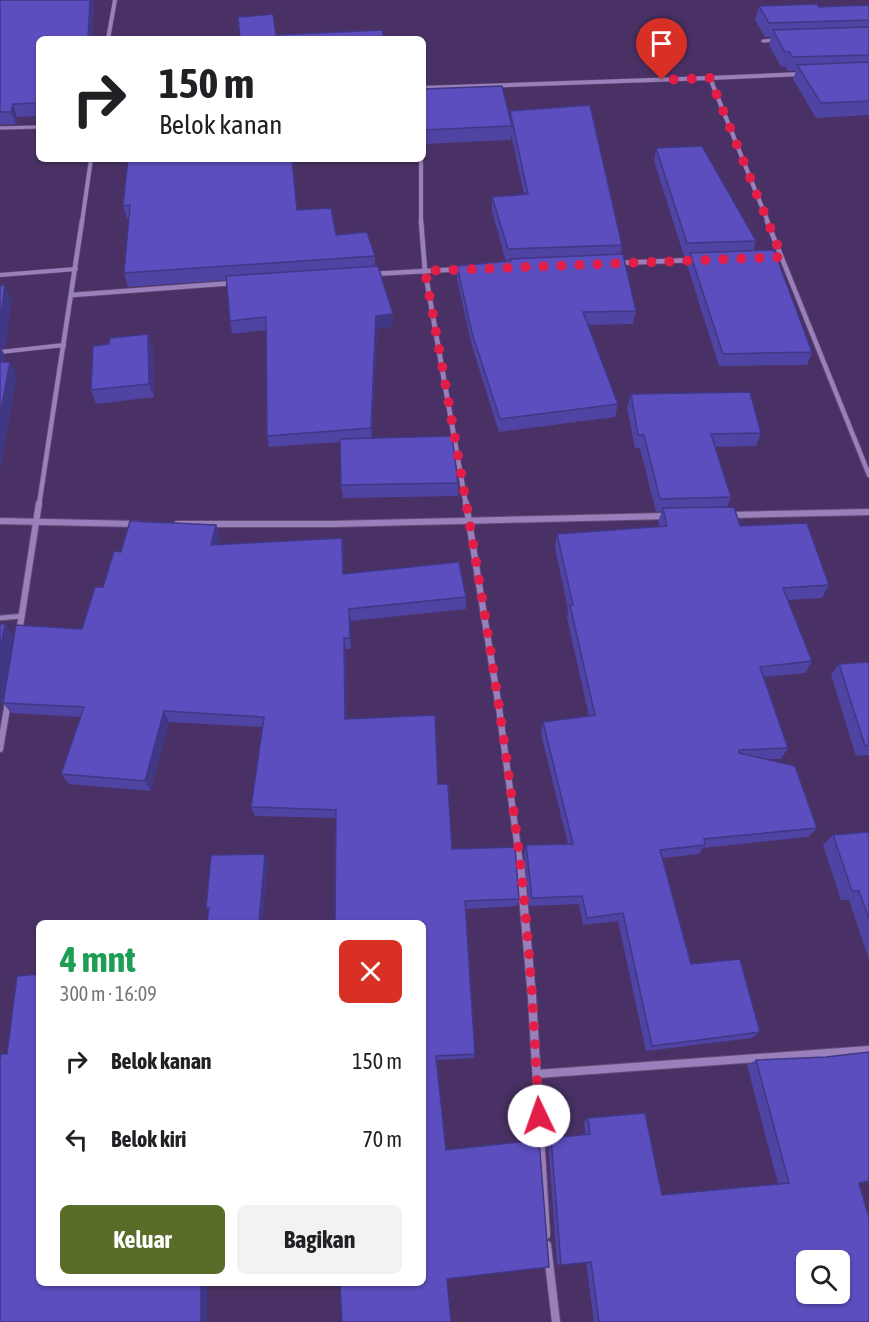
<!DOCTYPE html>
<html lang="id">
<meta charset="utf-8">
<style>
:root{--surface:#fff;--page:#f2f2f2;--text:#202124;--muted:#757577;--accent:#5a6d28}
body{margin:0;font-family:"Asap Condensed",sans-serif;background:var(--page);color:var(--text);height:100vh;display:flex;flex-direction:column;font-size:22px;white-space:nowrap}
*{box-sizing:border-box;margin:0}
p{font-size:20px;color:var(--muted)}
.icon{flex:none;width:33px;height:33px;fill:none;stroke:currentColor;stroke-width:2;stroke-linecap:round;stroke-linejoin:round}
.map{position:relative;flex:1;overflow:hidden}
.sheet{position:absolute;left:36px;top:920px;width:390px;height:366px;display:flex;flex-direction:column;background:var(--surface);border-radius:9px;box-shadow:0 2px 4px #0004}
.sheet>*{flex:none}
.guide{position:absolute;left:36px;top:36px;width:390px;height:126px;border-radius:9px;box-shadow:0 2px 4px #0004;background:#fff;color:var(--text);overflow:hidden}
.controls{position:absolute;left:796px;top:1250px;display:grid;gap:12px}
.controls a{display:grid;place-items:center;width:54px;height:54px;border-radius:9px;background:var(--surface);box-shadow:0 2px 4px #0004;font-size:30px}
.pin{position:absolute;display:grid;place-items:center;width:51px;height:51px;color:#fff;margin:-62px -26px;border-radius:50% 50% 50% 0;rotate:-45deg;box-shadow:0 0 6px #0007}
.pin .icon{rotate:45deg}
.me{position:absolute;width:66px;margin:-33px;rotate:357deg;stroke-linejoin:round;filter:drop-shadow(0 0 4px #0008)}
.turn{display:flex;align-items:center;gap:21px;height:126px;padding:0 24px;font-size:27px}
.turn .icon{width:78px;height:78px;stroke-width:2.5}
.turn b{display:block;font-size:42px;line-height:51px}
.round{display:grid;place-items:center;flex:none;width:63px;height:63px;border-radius:9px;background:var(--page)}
.summary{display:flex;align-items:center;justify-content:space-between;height:102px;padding:0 24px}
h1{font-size:36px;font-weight:700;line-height:45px;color:#1e9e55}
.button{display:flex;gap:12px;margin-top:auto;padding:12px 24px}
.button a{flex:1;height:69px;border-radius:9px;background:var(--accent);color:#fff;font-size:24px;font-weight:700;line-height:69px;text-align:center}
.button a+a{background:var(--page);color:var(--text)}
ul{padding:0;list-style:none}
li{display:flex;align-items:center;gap:18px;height:78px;padding:0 24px}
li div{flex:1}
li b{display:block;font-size:22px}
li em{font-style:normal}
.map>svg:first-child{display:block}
</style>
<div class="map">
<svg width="869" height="1322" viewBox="0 0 869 1322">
<rect width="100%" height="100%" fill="#4a3165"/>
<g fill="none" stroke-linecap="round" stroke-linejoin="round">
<g stroke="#624c78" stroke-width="4.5">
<g id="service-far2">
<polyline points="763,41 776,40"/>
<polyline points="0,128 39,127"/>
</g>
</g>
<g stroke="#624c78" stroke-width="5">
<g id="service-far1">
<polyline points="0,275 76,269"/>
<polyline points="0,352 64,345"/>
</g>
</g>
<g stroke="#624c78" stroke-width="7">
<polyline id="service" points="0,618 22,616"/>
</g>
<g stroke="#624c78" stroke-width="5">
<g id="minor-far3">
<polyline points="108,39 115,0"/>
<polyline points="710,78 802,74"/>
<polyline points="423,88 710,78 768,222"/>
<polyline points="421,159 421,222"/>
<polyline points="82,222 91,159"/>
</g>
</g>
<g stroke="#624c78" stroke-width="6">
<g id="minor-far2">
<polyline points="421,221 425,271 466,505"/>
<polyline points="767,221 869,475"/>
<polyline points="617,263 694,260"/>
<polyline points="372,274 463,269"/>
<polyline points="72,295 233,283"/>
<polyline points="39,505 82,221"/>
</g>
</g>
<g stroke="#624c78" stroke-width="8">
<g id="minor-far1">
<polyline points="466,503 499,708 520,864"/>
<polyline points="729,515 869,512"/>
<polyline points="0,521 137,524"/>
<polyline points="177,524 332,524 667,516"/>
<polyline points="19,633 39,503"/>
<polyline points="0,749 8,702"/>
</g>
</g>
<g stroke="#624c78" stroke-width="10">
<g id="minor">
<polyline points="520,863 532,997 546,1235"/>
<polyline points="537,1074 869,1050"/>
<polyline points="547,1245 556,1322"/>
</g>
</g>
<use href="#service-far2" stroke="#9980ba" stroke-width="3"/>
<use href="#service-far1" stroke="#9980ba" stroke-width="4"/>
<use href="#service" stroke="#9980ba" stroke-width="4.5"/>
<use href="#minor-far3" stroke="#9980ba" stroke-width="4"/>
<use href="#minor-far2" stroke="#9980ba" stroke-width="4.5"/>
<use href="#minor-far1" stroke="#9980ba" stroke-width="6"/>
<use href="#minor" stroke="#9980ba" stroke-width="8"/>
</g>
<g fill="#4f43a3">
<polygon points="0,0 94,0 92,39 39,39 39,116 17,117 16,124 0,125"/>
<polygon points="869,5 869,115 816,118 793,79 796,71 788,71 785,66 781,67 769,45 771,37 765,37 755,20 759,6 819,7"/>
<polygon points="423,89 510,118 510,111 622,245 620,255 636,311 633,324 588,325 618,404 615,417 499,432 472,346 457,279 457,266 506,262 492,211 492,197 524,194 511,134 511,140 423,144"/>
<polygon points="656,148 756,241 753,250 812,352 807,365 719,366 687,265 689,256 684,256 654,161"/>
<polygon points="128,159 298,210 336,235 375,256 375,266 393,314 393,326 377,329 372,438 458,483 458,496 343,498 341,485 340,442 269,447 267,436 266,330 232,334 230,321 227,280 128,287 124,273 129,219 127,219 123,206"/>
<polygon points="148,334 153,347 154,397 96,404 91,390 109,344"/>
<polygon points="631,394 761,433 756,446 715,447 731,497 727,507 740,526 829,585 822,598 788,600 812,661 805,673 763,677 788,748 781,759 764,759 817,828 808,837 703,848 699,854 663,858 691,964 760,1032 752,1038 646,1051 618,921 583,925 579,904 529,906 524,855 526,845 568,844 541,734 543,722 589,716 567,618 568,610 555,548 557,534 660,527 658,522 662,511 656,512 640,448 635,448 627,407"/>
<polygon points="130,521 216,525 220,538 218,545 342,538 344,550 344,574 459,562 466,597 466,609 351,621 351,649 346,649 347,719 435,715 438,784 448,784 452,849 515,847 519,899 517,906 466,909 475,1054 474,1058 437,1060 446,1150 539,1140 549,1267 447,1279 451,1322 342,1322 340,1282 423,1282 423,922 335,922 336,818 255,816 251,807 263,727 169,722 151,791 69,784 61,774 81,717 11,713 3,703 16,625 82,629 95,587 103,587 114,551 121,552"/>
<polygon points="869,662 869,755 856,756 831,675 839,664"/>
<polygon points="869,832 869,960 849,900 841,900 823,845 833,835"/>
<polygon points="756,1060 859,1183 869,1322 594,1322 586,1262 561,1265 557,1264 548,1141 551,1138 585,1135 584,1122 588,1118 662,1195 778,1184 747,1065"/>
</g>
<g fill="#403785">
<polygon points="90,0 94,0 92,39 88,39"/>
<polygon points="13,104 17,117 16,124 11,112"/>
<polygon points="5,285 12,300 6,347 1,348 5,356 2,377 0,374 0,322"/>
<polygon points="393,314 393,326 377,329 372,440 371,428 376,316"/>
<polygon points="148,334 153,347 154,397 149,384"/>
<polygon points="10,362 17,376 0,472 0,416"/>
<polygon points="216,525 220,538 215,557 211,545"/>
<polygon points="342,538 344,550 344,586 343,574"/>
<polygon points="349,609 351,621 351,649 350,638"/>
<polygon points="5,624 13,636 1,713 0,651"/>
<polygon points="344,638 346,649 347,729 345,719"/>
<polygon points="164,711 169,722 151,791 145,781"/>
<polygon points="265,854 268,861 263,922 259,922"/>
<polygon points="201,1282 208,1282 207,1322 201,1322"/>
</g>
<g fill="#5c4ebe" stroke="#403785" stroke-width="1.5" fill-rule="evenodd">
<polygon points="0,0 90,0 88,39 39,39 39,103 13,104 11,112 0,112"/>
<polygon points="817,4 819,7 869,5 869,20 769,23 759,6"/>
<polygon points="273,14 276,35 382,30 384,39 240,39 238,17"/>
<polygon points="869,27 869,55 792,57 790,52 785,52 773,30"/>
<polygon points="869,62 869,101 821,103 797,65"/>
<polygon points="502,86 512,126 423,130 423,89"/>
<polygon points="590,105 622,245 508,249 492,197 528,194 510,111"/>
<polygon points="702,146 756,241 687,243 656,148"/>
<polygon points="128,159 292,159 297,210 331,208 336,235 367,232 375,256 124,273 130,205 123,206"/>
<polygon points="774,250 812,352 723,354 690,253"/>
<polygon points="623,254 636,311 583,312 618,404 500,419 472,333 457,266 511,261 510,259"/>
<polygon points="378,266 393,314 376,316 371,428 267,436 266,317 230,321 226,276"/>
<polygon points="5,285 0,322 0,286"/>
<polygon points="148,334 149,384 91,390 93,346 109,344 110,338"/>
<polygon points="0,362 10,362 0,416"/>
<polygon points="750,392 761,433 711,434 731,497 660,499 644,435 638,435 631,394"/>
<polygon points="452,436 458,483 341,485 340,439"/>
<polygon points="734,507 740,526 807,523 829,585 783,588 812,661 760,667 788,748 739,750 739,753 795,766 817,828 704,839 705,845 660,850 691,964 740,959 760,1032 652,1046 623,913 587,918 582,896 532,898 526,845 573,844 543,722 595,715 570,605 573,605 557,534 667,526 663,508"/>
<polygon points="130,521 216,525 211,545 342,538 343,574 459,562 466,597 349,609 350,638 344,638 345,719 435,715 438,784 448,784 452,849 515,847 519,899 465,901 475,1054 436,1056 446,1150 539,1140 549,1267 447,1279 451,1322 342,1322 340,1282 423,1282 423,922 335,922 336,810 251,807 264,717 164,711 145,781 61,774 84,707 3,703 16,625 82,629 95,587 103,587 114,551 121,552"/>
<polygon points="0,624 5,624 0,651"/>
<polygon points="869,662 869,745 865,746 839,664"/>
<polygon points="869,832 869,919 859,891 852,891 833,835"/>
<polygon points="265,854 259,922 207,922 209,908 206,908 211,855"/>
<polygon points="39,974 39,1282 201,1282 201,1322 0,1322 0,1060 1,1054 7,1054 17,976"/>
<path d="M869 1052V1181L859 1183 869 1218V1322H599L591 1262 561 1265 551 1138 590 1134 588 1118 645 1113 662 1195 789 1183 756 1060 826 1057ZM807 1260H840V1293H807Z"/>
</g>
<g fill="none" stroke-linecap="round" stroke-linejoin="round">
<path stroke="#e11d48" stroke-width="10" stroke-dasharray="0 18" d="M539 1116C534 1029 530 941 519 854 495 658 460 465 425 271L782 257 710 78 662 80"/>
</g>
</svg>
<div class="controls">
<a><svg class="icon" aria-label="search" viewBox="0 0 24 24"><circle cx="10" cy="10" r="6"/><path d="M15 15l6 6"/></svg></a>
</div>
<div class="pin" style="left:662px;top:80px;background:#d93025"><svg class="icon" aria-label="arrive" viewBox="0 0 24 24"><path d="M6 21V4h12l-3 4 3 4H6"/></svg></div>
<svg class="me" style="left:539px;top:1116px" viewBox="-20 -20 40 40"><circle r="19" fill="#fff"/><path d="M0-13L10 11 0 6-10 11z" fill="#e11d48"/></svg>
<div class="guide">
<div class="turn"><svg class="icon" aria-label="right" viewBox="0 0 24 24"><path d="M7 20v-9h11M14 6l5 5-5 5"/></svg><div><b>150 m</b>Belok kanan</div></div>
</div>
<section class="sheet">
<div class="summary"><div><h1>4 mnt</h1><p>300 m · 16:09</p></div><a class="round" style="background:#d93025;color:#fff"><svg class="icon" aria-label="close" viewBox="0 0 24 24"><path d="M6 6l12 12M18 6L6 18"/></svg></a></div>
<ul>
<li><svg class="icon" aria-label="right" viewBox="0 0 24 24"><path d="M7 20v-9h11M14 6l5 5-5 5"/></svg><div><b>Belok kanan</b></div><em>150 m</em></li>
<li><svg class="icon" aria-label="left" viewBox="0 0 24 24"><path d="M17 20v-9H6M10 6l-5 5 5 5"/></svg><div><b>Belok kiri</b></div><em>70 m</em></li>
</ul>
<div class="button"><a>Keluar</a><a>Bagikan</a></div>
</section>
</div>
